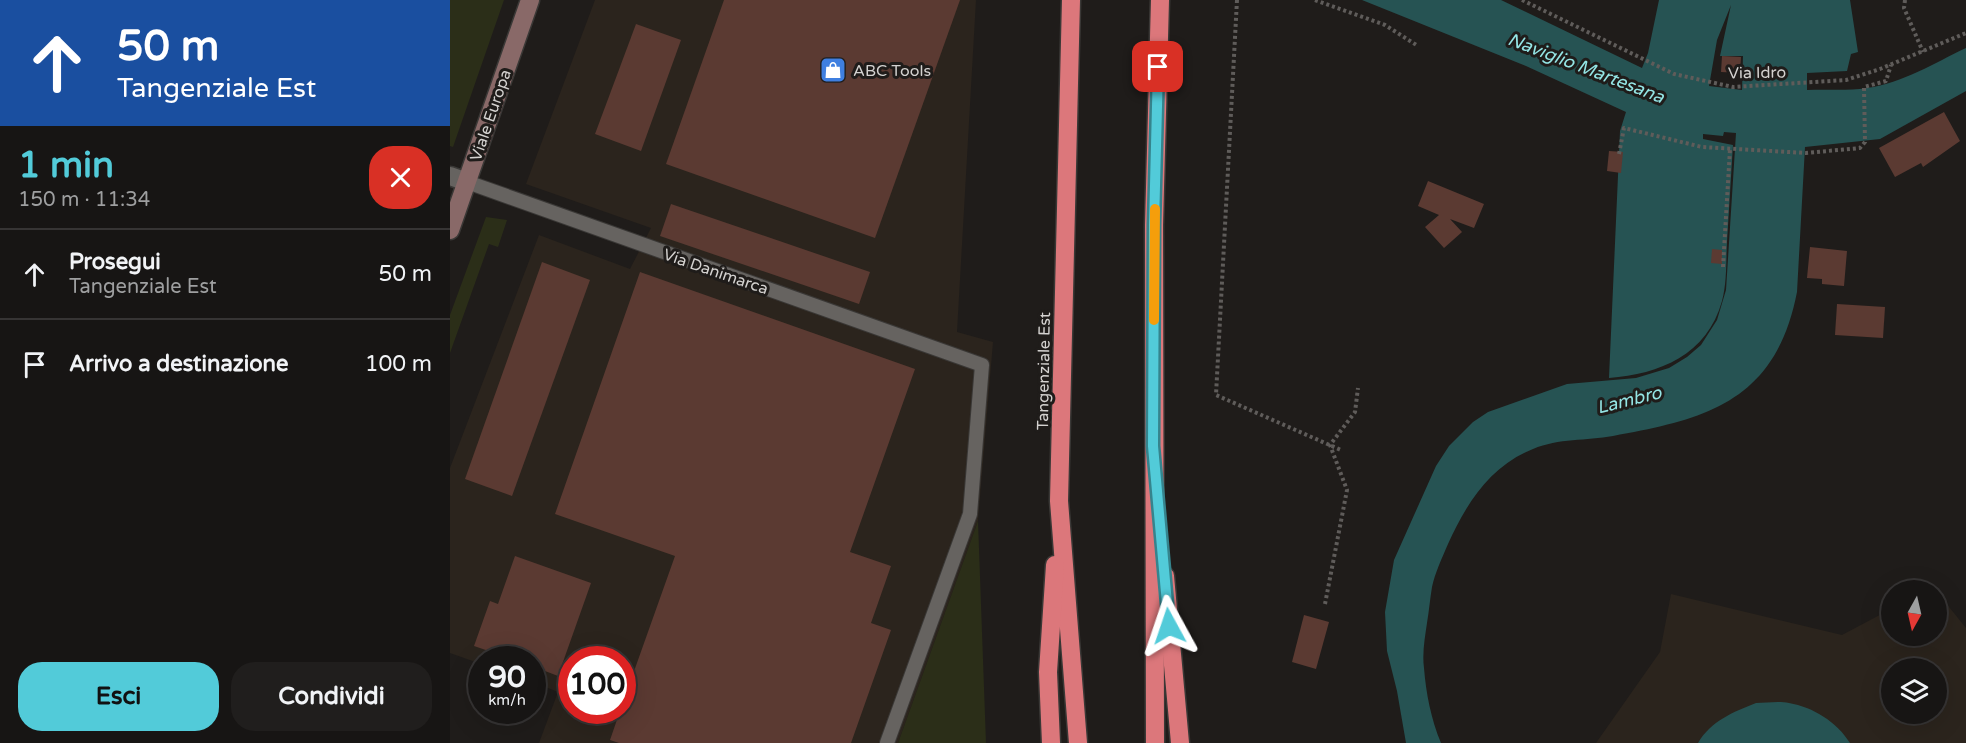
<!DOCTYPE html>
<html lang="it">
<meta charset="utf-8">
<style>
:root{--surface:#171514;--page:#201e1d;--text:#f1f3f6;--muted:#9e9fa0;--line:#363434;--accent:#52cbd9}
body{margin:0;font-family:"Varela Round",sans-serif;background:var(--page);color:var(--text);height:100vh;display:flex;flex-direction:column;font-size:22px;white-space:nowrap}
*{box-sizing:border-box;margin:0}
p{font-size:20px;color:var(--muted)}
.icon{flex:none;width:33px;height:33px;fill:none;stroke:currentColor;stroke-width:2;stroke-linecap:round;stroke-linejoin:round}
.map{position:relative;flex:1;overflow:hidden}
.details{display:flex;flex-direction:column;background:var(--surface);width:450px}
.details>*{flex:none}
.top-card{background:#1a4fa0;color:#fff;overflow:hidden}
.needle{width:39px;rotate:188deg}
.buttons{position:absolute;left:1431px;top:580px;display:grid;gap:12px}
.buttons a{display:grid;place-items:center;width:66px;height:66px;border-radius:50%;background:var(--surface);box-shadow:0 6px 24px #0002,0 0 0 2px var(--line);font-size:30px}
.speed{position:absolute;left:18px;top:646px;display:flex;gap:12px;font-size:30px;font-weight:700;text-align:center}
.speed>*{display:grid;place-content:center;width:78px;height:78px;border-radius:50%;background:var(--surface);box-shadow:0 6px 24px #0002,0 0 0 2px var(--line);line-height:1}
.speed small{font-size:15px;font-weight:400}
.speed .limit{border:9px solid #d22;background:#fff;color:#111}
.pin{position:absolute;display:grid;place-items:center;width:51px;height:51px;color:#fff;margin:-26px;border-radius:12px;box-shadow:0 3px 9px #0006}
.me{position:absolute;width:66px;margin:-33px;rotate:355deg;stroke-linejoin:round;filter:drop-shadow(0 0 4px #0008)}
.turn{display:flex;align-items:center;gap:21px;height:126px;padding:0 18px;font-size:27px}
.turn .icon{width:78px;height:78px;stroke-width:2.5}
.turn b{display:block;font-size:42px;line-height:51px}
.round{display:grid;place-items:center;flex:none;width:63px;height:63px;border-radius:24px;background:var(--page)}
.headline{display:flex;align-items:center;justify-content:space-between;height:102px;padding:0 18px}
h1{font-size:36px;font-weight:700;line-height:45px;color:var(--accent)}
.action{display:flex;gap:12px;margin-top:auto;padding:12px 18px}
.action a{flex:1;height:69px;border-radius:24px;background:var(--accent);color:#111;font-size:24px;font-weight:700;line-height:69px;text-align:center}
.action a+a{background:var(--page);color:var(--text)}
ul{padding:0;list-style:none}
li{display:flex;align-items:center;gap:18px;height:90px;padding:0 18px;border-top:2px solid var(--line)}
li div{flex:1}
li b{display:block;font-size:22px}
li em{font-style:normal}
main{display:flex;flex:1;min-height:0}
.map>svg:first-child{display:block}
</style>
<main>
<section class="details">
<div class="top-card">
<div class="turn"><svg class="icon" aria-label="ahead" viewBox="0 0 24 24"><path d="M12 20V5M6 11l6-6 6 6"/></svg><div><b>50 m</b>Tangenziale Est</div></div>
</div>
<div class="headline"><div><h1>1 min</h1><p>150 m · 11:34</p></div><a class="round" style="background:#d93025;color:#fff"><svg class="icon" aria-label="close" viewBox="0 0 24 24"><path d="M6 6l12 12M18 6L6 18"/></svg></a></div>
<ul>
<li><svg class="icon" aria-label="ahead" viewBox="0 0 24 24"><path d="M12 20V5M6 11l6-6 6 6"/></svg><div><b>Prosegui</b><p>Tangenziale Est</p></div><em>50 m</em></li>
<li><svg class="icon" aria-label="arrive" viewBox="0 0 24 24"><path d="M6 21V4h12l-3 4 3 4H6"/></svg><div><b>Arrivo a destinazione</b></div><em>100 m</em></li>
</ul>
<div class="action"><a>Esci</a><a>Condividi</a></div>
</section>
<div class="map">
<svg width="1516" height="743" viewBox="0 0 1516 743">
<rect width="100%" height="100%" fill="#1f1c1a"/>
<g fill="#2b241d" fill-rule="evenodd">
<path d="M145 0H526L507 332 543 342 528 521 448 743H89L108 692 83 682 82 660H32L31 664 0 653V468L89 235 180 269 201 228 76 184ZM122 660H172V711H122Z"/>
<path d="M1487 592 1516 628V743H1146L1210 652 1221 594 1392 635 1441 609 1442 636H1486ZM1442 669H1486V714H1442Z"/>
</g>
<g fill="#2b2e18">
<polygon points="0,0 54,0 3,147 0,146"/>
<polygon points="36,217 57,220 48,247 39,244 0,353 0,315"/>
<polygon points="528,521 536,743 448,743"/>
</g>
<g fill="#265353" fill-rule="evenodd">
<path d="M912 0H1051L1192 68 1198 53 1209 0H1400L1408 52 1401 54 1397 71 1357 73V90C1377 89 1398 91 1417 88 1453 83 1484 63 1516 48V91L1430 139 1355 147 1347 292C1326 400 1259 419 1163 436 1136 441 1109 438 1083 449 1040 466 1016 504 998 544 992 558 985 573 982 587 980 599 979 611 977 623 975 637 972 653 974 668 976 693 981 719 991 743H956L947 691 937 651 935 612 944 560 986 466 999 446 1023 422 1038 412 1117 384 1186 378 1219 368 1237 357 1251 345 1267 320 1276 290 1286 133 1274 132 1273 136 1253 134V139L1283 145C1281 177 1279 209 1277 242 1276 261 1277 283 1272 301 1257 355 1210 374 1159 378L1170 131 1176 112 1076 66ZM1281 5 1270 56H1293L1292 90 1259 86 1267 40Z"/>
<path d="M1306 703C1316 703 1329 701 1339 703 1363 707 1387 722 1400 743H1248C1261 721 1283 712 1306 703Z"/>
</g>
<g fill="#5b3a32">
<polygon points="274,0 510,0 425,238 216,164"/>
<polygon points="186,24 231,40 191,151 145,134"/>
<polygon points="1272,56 1291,57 1290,73 1271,72"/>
<polygon points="1494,112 1510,141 1473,167 1471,163 1445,177 1429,148"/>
<polygon points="1159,151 1173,152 1171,173 1157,171"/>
<polygon points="978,181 1034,204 1024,228 1000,219 1012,232 994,248 975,227 989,215 968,206"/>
<polygon points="221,204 420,272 409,304 210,236"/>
<polygon points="1360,247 1397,251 1394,286 1372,284 1372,279 1357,278"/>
<polygon points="1262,249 1272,250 1272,264 1261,263"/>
<polygon points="92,262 140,280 62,496 15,479"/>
<polygon points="190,272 465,369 400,552 441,566 421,623 441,630 401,743 169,743 160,740 170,711 172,711 172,705 225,556 105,514"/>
<polygon points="1387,304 1435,307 1433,338 1385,335"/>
<polygon points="65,556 141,583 108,676 82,666 82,660 65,660 24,646 40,601 48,604"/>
<polygon points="854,615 879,622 866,669 842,662"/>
</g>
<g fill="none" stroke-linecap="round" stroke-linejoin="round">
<g stroke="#3a3836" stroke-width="16">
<polyline id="lane" points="17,182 532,365 520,514 437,743"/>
</g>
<g stroke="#3a3836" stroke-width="21">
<polyline id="street" points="0,176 17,182"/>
</g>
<g stroke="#3a3836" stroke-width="21">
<polyline id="secondary" points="0,230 80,0"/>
</g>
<g stroke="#3a3836" stroke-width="21">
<g id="highway">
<polyline points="621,0 609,501 628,743"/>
<polyline points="715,576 730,743"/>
<polyline points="601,743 598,672 605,565"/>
<polyline points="705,743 704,225 710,0"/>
</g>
</g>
<g stroke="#5f5c5a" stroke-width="4" stroke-dasharray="3 3" stroke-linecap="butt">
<polyline points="787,0 766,395 891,450"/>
<polyline points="865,0 935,25 968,46"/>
<polyline points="1072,0 1224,74 1283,87 1396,80 1430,69 1516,33"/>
<polyline points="1455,0 1454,8 1473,52"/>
<polyline points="1169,154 1174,128 1252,147 1356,153 1410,148 1415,142 1414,87 1436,81 1441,65"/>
<polyline points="1273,267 1280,149"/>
<polyline points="875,604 897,490 880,445 905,412 908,388"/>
</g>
<use href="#lane" stroke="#666360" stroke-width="14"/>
<use href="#street" stroke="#666360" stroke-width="18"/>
<use href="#secondary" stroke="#896968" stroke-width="18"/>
<use href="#highway" stroke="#dc777b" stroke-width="18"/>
</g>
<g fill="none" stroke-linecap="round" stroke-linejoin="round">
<g stroke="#35848d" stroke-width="15">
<polyline id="route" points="708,67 704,225 703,446 719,626"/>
</g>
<use href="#route" stroke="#52cbd9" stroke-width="10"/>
<polyline stroke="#f59e0b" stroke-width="10" points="704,320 705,209"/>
</g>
<defs>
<g id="shop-square" transform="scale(1.35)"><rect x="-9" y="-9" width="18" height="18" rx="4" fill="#3f7fe0" stroke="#1f1c1a"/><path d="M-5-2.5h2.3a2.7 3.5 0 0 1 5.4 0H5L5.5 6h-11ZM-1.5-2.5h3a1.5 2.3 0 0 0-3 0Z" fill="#fff"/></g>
</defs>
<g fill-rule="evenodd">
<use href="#shop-square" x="383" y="70"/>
</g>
<g text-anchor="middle" stroke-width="6" stroke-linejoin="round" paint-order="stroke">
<g font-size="16" fill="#d4d2d0" stroke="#1f1c1a" text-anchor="start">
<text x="403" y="76">ABC Tools</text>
</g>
<g font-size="16" fill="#d4d2d0" stroke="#1f1c1a">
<text transform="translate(1307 72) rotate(-1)" y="6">Via Idro</text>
<text transform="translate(40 115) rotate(-71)" y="6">Viale Europa</text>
<text transform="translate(266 271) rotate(19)" y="6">Via Danimarca</text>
<text transform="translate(593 371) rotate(-89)" y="6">Tangenziale Est</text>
</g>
<g font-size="18" font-style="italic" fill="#94e5e5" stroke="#1f1c1a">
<text transform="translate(1136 68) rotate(21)" y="6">Naviglio Martesana</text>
<text transform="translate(1179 400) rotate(-14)" y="6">Lambro</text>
</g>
</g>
</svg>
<div class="buttons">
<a><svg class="needle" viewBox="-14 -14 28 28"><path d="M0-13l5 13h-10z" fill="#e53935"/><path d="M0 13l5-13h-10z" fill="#9e9fa0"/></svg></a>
<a><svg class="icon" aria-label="layers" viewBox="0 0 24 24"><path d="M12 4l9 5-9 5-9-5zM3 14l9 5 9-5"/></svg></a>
</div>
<div class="speed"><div>90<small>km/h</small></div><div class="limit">100</div></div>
<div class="pin" style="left:708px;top:67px;background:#d93025"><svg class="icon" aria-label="arrive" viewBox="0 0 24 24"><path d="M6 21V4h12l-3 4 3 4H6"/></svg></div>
<svg class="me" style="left:719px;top:626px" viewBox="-20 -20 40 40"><path d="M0-17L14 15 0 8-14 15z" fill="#52cbd9" stroke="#fff" stroke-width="4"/></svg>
</div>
</main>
